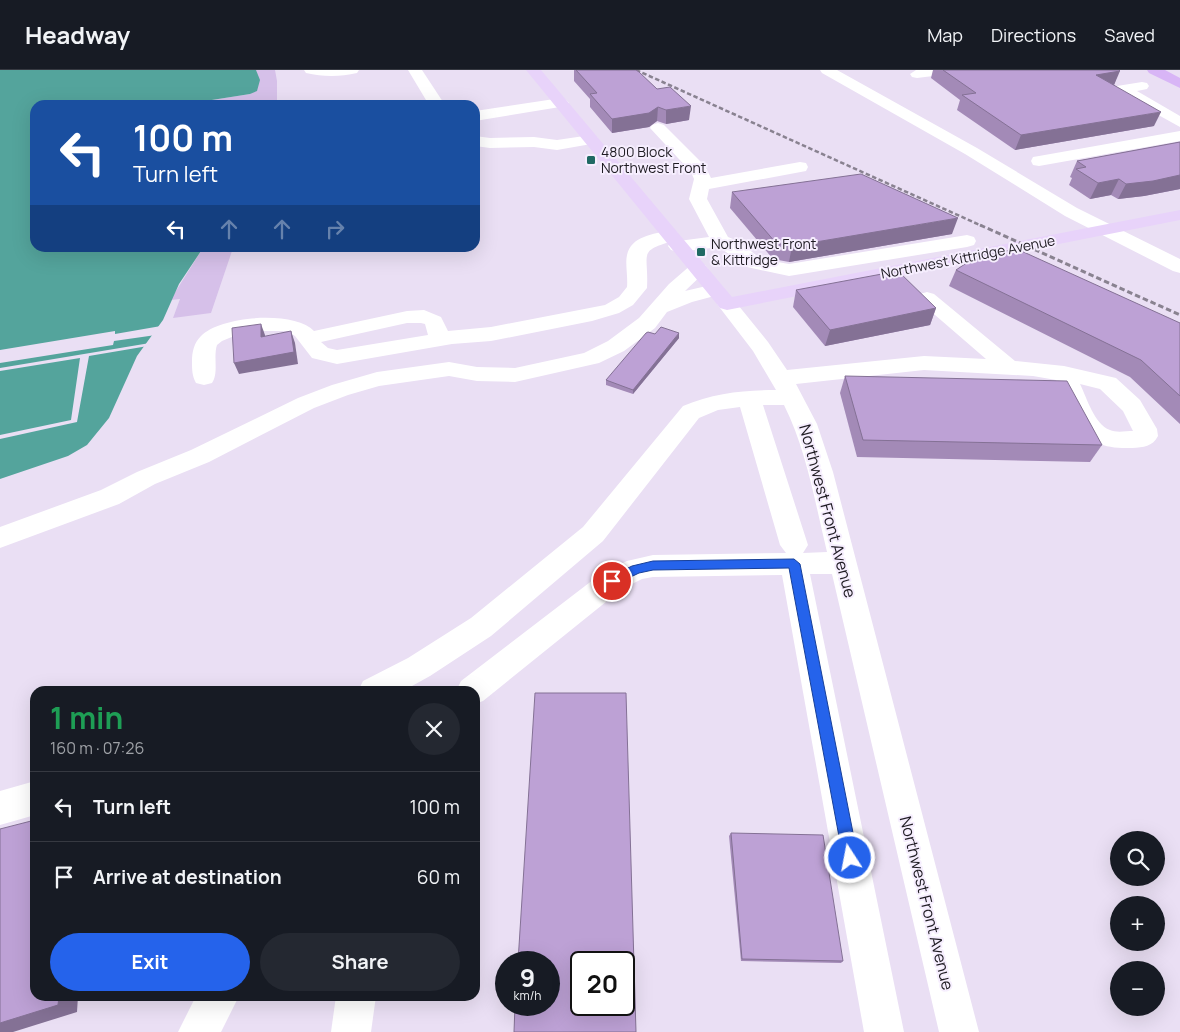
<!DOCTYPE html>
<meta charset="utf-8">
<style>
:root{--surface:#171b24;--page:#242831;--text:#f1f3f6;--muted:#9ea1a6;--line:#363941;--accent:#2563eb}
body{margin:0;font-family:Manrope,sans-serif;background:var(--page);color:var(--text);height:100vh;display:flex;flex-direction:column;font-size:19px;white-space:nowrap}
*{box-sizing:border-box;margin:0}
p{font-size:16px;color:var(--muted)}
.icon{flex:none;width:28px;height:28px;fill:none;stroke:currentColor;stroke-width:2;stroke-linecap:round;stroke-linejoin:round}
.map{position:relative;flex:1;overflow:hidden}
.panel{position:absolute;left:30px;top:616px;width:450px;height:315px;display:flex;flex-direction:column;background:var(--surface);border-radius:15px;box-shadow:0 5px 20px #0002}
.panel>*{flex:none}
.banner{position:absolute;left:30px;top:30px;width:450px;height:152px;border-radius:15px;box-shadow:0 5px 20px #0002;background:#1a4fa0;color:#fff;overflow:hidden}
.controls{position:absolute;left:1110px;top:761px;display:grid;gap:10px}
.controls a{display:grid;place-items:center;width:55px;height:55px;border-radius:50%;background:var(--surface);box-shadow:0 5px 20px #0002;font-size:25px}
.speed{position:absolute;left:495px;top:881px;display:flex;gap:10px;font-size:25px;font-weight:700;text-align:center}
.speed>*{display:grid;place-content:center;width:65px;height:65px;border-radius:50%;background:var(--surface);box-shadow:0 5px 20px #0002;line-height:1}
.speed small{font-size:12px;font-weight:400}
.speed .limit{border:2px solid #111;border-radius:8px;background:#fff;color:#111}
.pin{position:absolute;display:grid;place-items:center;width:42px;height:42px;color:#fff;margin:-21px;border:2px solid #fff;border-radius:50%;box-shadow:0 1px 5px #0007}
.me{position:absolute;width:55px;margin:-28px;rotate:349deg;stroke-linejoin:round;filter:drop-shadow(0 0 4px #0008)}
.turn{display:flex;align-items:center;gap:18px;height:105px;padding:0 20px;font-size:22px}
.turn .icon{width:65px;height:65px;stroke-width:2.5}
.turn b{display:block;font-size:35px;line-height:42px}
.lanes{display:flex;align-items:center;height:48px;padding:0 20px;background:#0003;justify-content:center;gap:25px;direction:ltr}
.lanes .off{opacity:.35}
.round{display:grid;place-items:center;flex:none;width:52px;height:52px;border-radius:26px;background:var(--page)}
.summary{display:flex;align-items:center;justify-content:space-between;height:85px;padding:0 20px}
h1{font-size:30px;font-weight:700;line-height:38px;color:#1e9e55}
.primary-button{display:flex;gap:10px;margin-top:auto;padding:10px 20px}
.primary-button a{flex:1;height:58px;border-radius:30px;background:var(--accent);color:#fff;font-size:20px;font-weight:700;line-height:58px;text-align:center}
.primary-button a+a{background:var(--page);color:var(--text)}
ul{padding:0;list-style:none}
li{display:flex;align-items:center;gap:15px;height:70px;padding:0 20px;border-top:1px solid var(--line)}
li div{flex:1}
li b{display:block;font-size:19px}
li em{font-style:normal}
header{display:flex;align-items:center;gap:30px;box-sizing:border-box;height:70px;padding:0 25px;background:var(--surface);border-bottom:1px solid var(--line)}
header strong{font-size:24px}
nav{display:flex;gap:28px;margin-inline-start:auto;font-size:18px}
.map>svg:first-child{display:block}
</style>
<header>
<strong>Headway</strong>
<nav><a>Map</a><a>Directions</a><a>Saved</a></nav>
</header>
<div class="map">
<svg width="1180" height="962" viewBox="0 0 1180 962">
<rect width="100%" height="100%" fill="#eadff4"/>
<g fill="#d6c0e9">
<path d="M256 0H275L277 11V35H180L250 24C261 12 258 14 256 0Z"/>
<polygon points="203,178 233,178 211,243 173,248 180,229 171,230 174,224"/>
</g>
<polygon fill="#54a49c" points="0,0 256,0 260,10 257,21 250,24 180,35 35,35 35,178 203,178 179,214 163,250 137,286 109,348 87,375 68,386 0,409"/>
<g fill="#eadff4">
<polygon points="161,256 156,265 114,271 113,275 0,293 0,280 115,261 115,264"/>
<polygon points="150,273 148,276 89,286 77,352 0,369 0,365 71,350 80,288 0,301 0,298"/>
</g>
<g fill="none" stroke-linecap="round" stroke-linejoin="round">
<g fill="#fff" fill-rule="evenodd">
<path d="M304 0H359L357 3C340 7 323 7 306 3Z"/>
<polygon points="408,0 422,0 445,35 429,35"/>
<polygon points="820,0 837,0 977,78 1077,138 1180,189 1180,203 1173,201 1065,146 965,84 822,3"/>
<polygon points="916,0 956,0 954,3 949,4 917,8 912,7 910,4"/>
<polygon points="1142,12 1147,13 1149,16 1147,19 1137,21 1180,46 1180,57 1117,22 1115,19 1117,16"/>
<polygon points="561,28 566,30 569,33 566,36 475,51 475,41"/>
<polygon points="658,53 664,55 705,96 711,108 800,92 806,93 808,97 806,101 709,119 707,129 728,167 738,171 761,189 789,194 967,165 974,167 976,171 974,175 967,177 789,206 747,197 719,177 678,182 671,180 668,176 671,172 709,167 689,129 694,109 691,102 650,58 652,55"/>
<polygon points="1180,61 1180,71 1039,96 1033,95 1031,91 1033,87 1039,86"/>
<polygon points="591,65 597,67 599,70 597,73 557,80 534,77 490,78 475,76 475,66 490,68 534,67 557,70"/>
<path d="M670 160 677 162 679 166 677 170C636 181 649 182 647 218L633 235 619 243 592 251 491 271 452 274 337 294 312 288 295 266 287 261H264L239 264 222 271 217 275C213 287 219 303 212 313L204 315 196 313C192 306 192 299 192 291 192 282 194 273 201 266 220 246 294 240 314 261L407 241 424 240 441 247 448 261 491 257 605 235 619 227 627 217C628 207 625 193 627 185 631 166 654 164 670 160ZM407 253H421L425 254 428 265 337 280 328 278 321 272Z"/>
<polygon points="698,193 705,195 708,199 685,221 715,214 722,216 725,220 722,224 692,232 667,242 655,258 624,281 599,293 515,312 477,311 449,306 379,316 348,325 314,338 209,392 155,414 119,434 0,478 0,457 101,420 137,402 191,380 298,328 332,315 377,302 449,292 477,297 515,298 584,283 608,271 639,248 669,214 691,195"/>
<path d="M927 222 934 224 1015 291 1064 296 1116 308 1140 330 1157 359 1158 366C1152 377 1144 377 1132 378 1079 380 1074 352 1056 310L1033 306 924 300 796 314 817 354 833 402 979 962H939L832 504H810L904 962H864L782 505 653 507 642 509 622 519 483 631 475 634V621H456L461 611 602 503 627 491 653 485 786 483 780 475 740 337 718 340 699 348 603 471 491 566 430 606 403 621H358L363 611 408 588 471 548 583 457 683 336C713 323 744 320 776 320L753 281 717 234 720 230 727 228 734 230 768 272 787 300 924 286 986 289 920 232 917 228 920 224ZM1080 314 1100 319 1123 341 1133 361C1126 361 1116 363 1110 360 1094 354 1087 328 1080 314ZM763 335H784C807 381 815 433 827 482L803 483 808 475Z"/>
<polygon points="35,711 35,745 0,755 0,721"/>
<polygon points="196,926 239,926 221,962 178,962"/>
<polygon points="336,926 376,926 371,962 331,962"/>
</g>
<polygon fill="#e8d3fa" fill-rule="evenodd" points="526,0 541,0 732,227 1180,140 1180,150 727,240 720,238"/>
<polygon fill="#d8b5f6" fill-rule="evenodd" points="1147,0 1165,0 1180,8 1180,18 1149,3"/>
<polyline stroke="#898290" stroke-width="2.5" stroke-dasharray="4.5 2.5" stroke-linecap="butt" points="636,0 982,156"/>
<polyline stroke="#898290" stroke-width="3" stroke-dasharray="5.5 3" stroke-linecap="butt" points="980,155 1180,245"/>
</g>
<g fill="#a38ab7">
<polygon points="574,0 636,0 689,50 666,54 657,51 649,57 612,63 590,37 590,29 574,11"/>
<polygon points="933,0 1119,0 1114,15 1154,56 1015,80 957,40 960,30 931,8"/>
<polygon points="1180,72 1180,119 1144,126 1118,129 1111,125 1090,129 1069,115 1072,108 1070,107 1077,91"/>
<polygon points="732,122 952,164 789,192 773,189 730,138"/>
<polygon points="956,200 1180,253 1180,354 1130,307 949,216"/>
<polygon points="796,220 936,238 930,255 825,276 793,237"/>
<polygon points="655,264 679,268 633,324 606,315 606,310"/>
<polygon points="845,306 1102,375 1090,392 857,387 840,323"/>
<polygon points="731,763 843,891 841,893 741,891 729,766"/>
</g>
<g fill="#847195">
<polygon points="1120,1 1114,15 1096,5"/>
<polygon points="691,36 689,50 666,54 666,40"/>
<polygon points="658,37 657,51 649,57 612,63 612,49"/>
<polygon points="1161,42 1154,56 1015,80 1021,65"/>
<polygon points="1180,105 1180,119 1144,126 1118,129 1126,114"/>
<polygon points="1119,109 1111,125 1090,129 1098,113"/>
<polygon points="958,148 952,164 789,192 792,176"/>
<polygon points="936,238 930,255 825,276 830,260"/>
<polygon points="261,254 265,265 266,278 261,267"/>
<polygon points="291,261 295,273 298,294 239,304 234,293"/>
<polygon points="679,263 679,268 633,324 633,320"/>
<polygon points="59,926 78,926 77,942 13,962 0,962 0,953"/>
</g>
<g fill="#bda1d5" stroke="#847195" fill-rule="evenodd">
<polygon points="576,0 636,0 639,2 657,19 670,17 691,36 666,40 658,37 649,43 612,49 590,24 597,23"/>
<polygon points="943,0 1119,0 1120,1 1096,5 1161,42 1021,65 962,25 976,23"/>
<polygon points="1180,72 1180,105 1153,111 1126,114 1119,109 1098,113 1076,99 1086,97 1077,91"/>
<polygon points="861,104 958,148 792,176 776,173 732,122"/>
<polygon points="1017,179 1180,253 1180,326 1141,290 956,200 977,186"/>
<polygon points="898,201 936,238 830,260 796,220"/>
<polygon points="261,254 261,267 291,261 294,282 234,293 232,258"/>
<polygon points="661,257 679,263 633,320 606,310 646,263 648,262 655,264"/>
<polygon points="845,306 1067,311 1102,375 863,370"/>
<path d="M535 623H626L636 962H514L515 935H549V892H518ZM581 892H624V935H581Z"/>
<polygon points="35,750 35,926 59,926 58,935 0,953 0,759"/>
<polygon points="731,763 823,765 843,891 742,889"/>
</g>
<polygon fill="#2563eb" stroke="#184099" points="794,489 800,494 858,788 856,793 850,795 845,793 843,788 789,498 653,500 639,503 612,516 608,515 606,511 608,508 632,496 653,491"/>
<g fill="#1f6963" stroke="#f6eefe" stroke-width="2">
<rect x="586" y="85" width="10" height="10" rx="2.5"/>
<rect x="696" y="177" width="10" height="10" rx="2.5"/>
</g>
<g text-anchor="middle" stroke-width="4" stroke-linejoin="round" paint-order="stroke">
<g font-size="14" fill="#1f1c23" stroke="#f6eefe" text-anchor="start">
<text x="601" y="87">4800 Block<tspan x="601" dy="16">Northwest Front</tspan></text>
<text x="711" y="179">Northwest Front<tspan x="711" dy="16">&amp; Kittridge</tspan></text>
</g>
<g font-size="14" fill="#1f1c23" stroke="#f6eefe">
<text transform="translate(968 187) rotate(-11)" y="5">Northwest Kittridge Avenue</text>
</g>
<g font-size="16" fill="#1f1c23" stroke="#f6eefe">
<text transform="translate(828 441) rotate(75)" y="6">Northwest Front Avenue</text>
<text transform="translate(927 833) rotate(76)" y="6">Northwest Front Avenue</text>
</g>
</g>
</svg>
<div class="controls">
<a><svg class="icon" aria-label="search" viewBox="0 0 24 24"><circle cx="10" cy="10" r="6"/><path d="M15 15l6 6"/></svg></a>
<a>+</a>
<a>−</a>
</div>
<div class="speed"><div>9<small>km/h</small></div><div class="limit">20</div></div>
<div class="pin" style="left:612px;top:511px;background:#d93025"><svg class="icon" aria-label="arrive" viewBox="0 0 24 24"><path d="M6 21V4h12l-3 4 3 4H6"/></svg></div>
<svg class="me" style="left:850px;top:788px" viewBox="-20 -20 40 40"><circle r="17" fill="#2563eb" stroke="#fff" stroke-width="3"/><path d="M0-11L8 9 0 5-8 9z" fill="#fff"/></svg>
<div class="banner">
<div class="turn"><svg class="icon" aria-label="left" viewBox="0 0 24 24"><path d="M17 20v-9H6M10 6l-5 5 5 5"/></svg><div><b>100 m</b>Turn left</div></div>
<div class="lanes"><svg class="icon" aria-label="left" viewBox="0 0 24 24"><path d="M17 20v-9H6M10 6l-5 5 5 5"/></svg><svg class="icon off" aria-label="ahead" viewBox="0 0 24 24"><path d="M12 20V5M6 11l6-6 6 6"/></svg><svg class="icon off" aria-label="ahead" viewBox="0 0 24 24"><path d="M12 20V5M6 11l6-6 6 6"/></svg><svg class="icon off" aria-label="right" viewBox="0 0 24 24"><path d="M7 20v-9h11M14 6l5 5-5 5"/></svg></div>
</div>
<section class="panel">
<div class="summary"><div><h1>1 min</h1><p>160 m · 07:26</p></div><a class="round"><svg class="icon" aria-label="close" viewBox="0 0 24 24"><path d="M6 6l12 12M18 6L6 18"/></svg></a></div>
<ul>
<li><svg class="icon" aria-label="left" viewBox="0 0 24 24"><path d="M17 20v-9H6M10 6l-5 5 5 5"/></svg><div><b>Turn left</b></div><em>100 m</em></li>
<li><svg class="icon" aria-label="arrive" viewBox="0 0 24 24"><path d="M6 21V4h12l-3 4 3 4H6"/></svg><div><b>Arrive at destination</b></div><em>60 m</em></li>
</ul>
<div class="primary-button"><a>Exit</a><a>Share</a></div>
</section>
</div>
